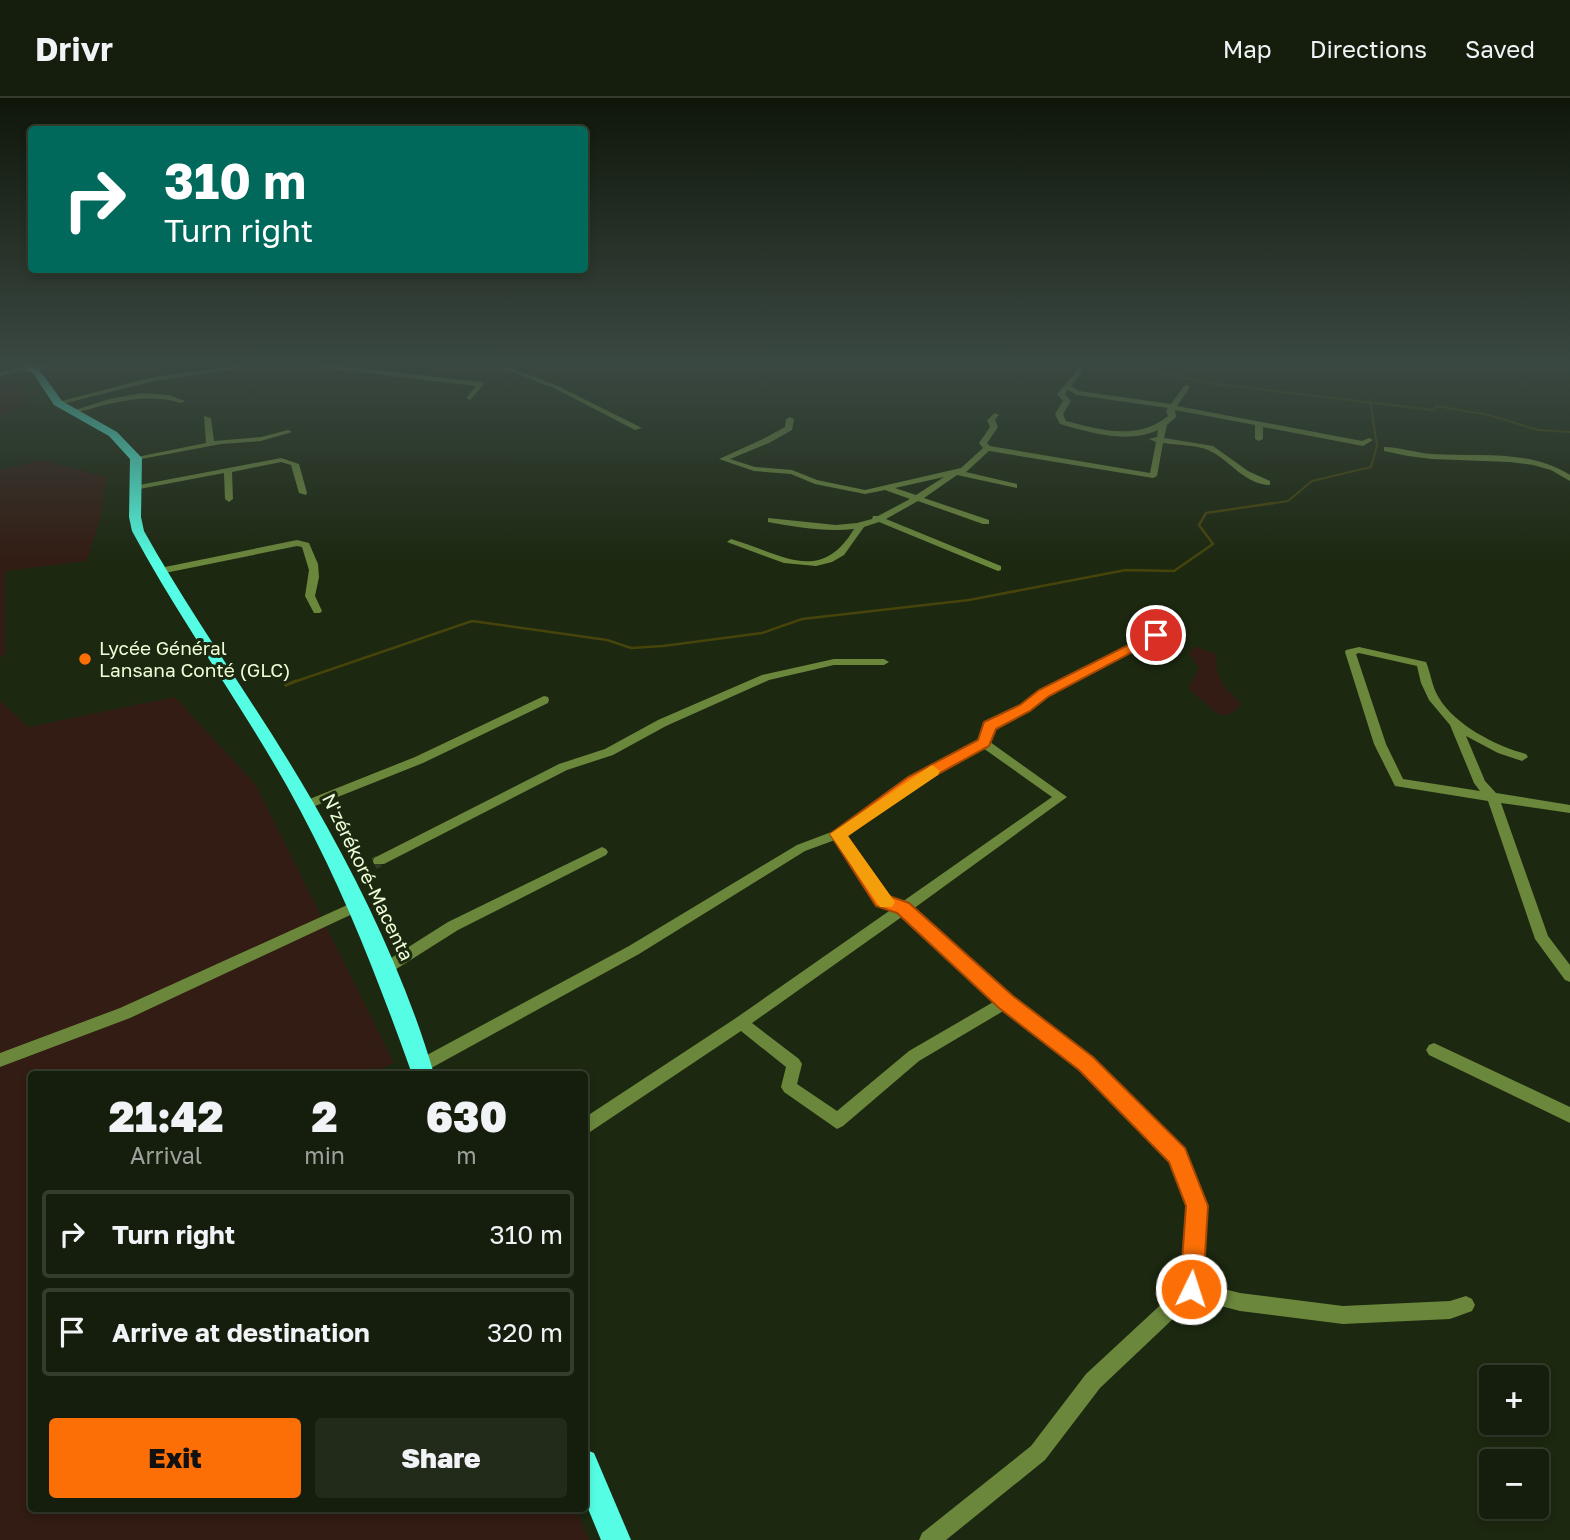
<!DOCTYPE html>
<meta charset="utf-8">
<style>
:root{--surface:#151e0c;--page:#222b1a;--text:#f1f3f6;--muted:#9da29d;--line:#343c2d;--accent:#fc6f06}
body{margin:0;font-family:"Golos Text",sans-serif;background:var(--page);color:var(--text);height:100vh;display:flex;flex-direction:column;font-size:26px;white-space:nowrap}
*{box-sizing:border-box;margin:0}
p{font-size:23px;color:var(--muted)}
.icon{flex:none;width:38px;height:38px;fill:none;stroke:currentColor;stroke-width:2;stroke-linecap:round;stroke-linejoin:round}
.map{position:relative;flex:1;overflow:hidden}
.panel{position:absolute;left:28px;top:973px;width:560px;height:441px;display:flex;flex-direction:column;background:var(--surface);border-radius:7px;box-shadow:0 4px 10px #0003,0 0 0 2px var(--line)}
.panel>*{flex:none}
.top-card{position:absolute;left:28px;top:28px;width:560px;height:147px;border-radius:7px;box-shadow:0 4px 10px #0003,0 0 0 2px var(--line);background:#00695c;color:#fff;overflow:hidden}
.fabs{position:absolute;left:1479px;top:1267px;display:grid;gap:14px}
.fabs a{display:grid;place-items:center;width:70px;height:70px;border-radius:7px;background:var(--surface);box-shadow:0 4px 10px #0003,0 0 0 2px var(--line);font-size:35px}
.pin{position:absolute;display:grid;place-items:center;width:60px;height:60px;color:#fff;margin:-30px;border:4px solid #fff;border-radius:50%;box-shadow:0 2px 7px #0007}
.me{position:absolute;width:77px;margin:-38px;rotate:4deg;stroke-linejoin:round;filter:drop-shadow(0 0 5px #0008)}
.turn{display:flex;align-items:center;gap:24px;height:147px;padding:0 21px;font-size:32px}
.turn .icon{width:91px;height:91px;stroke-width:2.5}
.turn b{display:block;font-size:49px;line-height:60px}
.eta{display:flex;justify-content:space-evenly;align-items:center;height:119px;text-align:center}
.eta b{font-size:42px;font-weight:800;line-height:49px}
.primary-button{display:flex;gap:14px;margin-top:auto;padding:14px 21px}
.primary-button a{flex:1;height:80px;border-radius:7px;background:var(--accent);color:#111;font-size:28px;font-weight:800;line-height:80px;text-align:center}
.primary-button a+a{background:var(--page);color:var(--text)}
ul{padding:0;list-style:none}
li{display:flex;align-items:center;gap:21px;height:88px;margin:0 14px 10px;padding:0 7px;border:4px solid var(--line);border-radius:7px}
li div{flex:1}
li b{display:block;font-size:26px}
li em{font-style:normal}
header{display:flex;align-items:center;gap:42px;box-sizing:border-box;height:98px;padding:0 35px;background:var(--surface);border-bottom:2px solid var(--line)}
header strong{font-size:33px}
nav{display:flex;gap:38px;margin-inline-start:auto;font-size:24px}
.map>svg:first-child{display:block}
</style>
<header>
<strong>Drivr</strong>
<nav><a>Map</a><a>Directions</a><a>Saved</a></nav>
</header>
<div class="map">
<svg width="1570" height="1442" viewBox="0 0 1570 1442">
<rect width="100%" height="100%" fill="#1c2810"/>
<g fill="#321c13">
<polygon points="12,267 27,306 0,319 0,268"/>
<polygon points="41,362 107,379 101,418 87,463 5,473 5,556 0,559 0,372"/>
<path d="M1194 548 1216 556C1216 581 1224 590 1242 606L1229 617 1218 616 1188 590 1199 570 1189 556Z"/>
<polygon points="175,599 256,687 394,965 369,976 32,976 32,1410 576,1411 589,1442 0,1442 0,603 29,629"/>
</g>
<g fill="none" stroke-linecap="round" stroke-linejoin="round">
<g stroke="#46440b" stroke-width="2">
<polyline points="1117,264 1207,285 1433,312 1437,308 1489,317 1538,332 1570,334"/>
<polyline points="1262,407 1288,403 1312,383 1371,369 1377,348 1370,302"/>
</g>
<polyline stroke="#46440b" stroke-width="2.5" points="291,585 472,523 607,542 631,550 663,548 762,535 802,521 969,502 1126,472 1174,473 1213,446 1199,427 1206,415 1274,405"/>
<polyline stroke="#46440b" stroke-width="3.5" points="286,587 296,583"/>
<polyline stroke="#313e24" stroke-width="12" stroke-dasharray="12 6" stroke-linecap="butt" points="358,774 379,763"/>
<g fill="#6b873c" fill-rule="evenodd">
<polygon points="58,264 69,264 31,274 28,272 0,278 0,274 31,267 34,269"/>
<polygon points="265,264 282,264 154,283 58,307 54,305 154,279"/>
<polygon points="287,264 307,264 481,284 484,286 470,302 466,300 476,288 290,266"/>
<polygon points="486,264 495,264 558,288 642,330 635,332 554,290"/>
<path d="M1066 264H1075L1082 268V274L1071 288 1079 293 1171 306 1184 288 1186 287 1190 289 1177 308 1362 343 1369 340 1373 342 1363 348 1263 329V341L1259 343 1255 341V327L1175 312 1176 319 1167 327 1164 340 1213 348 1248 373 1270 383V387C1245 387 1229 361 1208 352 1195 347 1177 347 1163 345L1157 378 1153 380 989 353 966 374 1017 386V390L957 377 924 400 989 422V426H983L918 403 886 421 1001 468V472L998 473 879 424 864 429 844 457 832 464 816 468 784 465 727 444 731 441C780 455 820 488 854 431 825 434 796 429 768 424V420L836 427 857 425 872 421 873 418H878L910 401 885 392 865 396 815 386 791 376 754 373 719 361 763 341 785 329 786 321 790 319 794 321 792 332 769 345 730 361 755 369 792 372 817 382 865 392 961 370 983 350 979 345 990 329 987 322 995 315 999 317 995 322 998 329 987 345 990 348 1150 375 1156 344 1149 341 1157 339 1158 332C1127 346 1092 335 1060 326L1055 316 1063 303 1057 296 1076 274V269ZM1068 292 1077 297 1168 310 1166 313 1168 318C1137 343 1101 332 1066 323L1063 316 1071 303 1065 296ZM944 379 916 397 895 390Z"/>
<path d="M142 295 169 297 185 303 181 305C143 294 109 306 72 316L68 314 110 301Z"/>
<polygon points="204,318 211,320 214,343 261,339 288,332 292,334 261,343 221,346 136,362 132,360 206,345"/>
<path d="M1384 349C1400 349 1416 355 1432 356 1478 359 1530 351 1570 377V383L1551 372 1533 367 1510 364 1432 361 1408 358 1384 353Z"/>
<polygon points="281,360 299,366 307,395 306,397 299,395 291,367 281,364 232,374 233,401 229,404 225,401 224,375 134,392 130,390 134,388"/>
<polygon points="297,442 309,445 318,466 319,479 315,498 322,513 320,515 314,515 305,498 309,472 302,449 297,448 160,476 155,473 160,470"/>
<path d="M1156 534 1161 537 1160 539 1048 597 1029 613 994 630 990 644 1067 699 913 811 1011 900 1091 960 1184 1051 1205 1108 1200 1185 1240 1195 1343 1208 1450 1203 1466 1198 1472 1201 1475 1207 1472 1213 1450 1221 1343 1226 1240 1213 1194 1201 1100 1290 1045 1362 946 1442H919L922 1435 1031 1348 1086 1276 1182 1187 1189 1108 1172 1062 1081 970 1005 912 919 963 843 1028 837 1031 784 994 781 989 786 969 741 933 584 1038V1020L736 920 892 811 878 807 835 742 805 753 639 856 424 974 419 976 414 974 411 969 414 964 629 848 797 747 834 733 909 680 979 643 985 625 1021 607 1040 593ZM983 650 1052 699 902 804 888 799 845 737 917 686ZM903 818 995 903 909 953 837 1013 797 986 802 966 799 961 752 925Z"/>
<path d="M1359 549 1426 564C1431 576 1432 589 1439 600 1455 627 1496 648 1526 656L1528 659 1522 663 1498 655 1466 638 1485 683 1496 695 1570 707V715L1501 705 1548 838 1570 867V884L1565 882 1535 841 1488 703 1395 688 1374 646 1345 554 1346 552ZM1359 555 1417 568 1421 585 1429 602 1450 627 1474 685 1480 693 1403 681 1386 646 1356 556Z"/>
<polygon points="834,561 884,561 889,564 884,567 834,567 769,582 666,628 613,657 567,672 384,766 374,766 373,763 374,760 559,666 605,651 658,622 762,577"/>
<polygon points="544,598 548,599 549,602 548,605 423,665 310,710 302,710 300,707 302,704 415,659"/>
<polygon points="602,749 606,751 608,754 606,757 458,832 390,875 385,877 380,875 378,871 380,867 448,824"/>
<polygon points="356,803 361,804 363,808 361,812 130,920 0,969 0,955 120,910"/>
<polygon points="1434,945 1570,1009 1570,1025 1429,957 1426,952 1429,947"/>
</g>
<g fill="#54fde3" fill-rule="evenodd">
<path d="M26 264H36V270L39 271 62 303 117 334 142 360 141 419 144 433C196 526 260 612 313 704 362 789 407 883 434 976H412C379 884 346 798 300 712 249 616 183 528 132 433L129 419 130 361 109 338 54 307 33 275 26 272Z"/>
<polygon points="584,1351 594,1355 631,1442 601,1442 584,1401"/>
</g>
</g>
<linearGradient id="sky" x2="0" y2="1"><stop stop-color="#0f1609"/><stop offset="0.57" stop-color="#3a4842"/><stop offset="1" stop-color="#3a4842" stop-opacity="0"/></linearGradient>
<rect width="1570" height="466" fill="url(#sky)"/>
<polygon fill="#fc6f06" stroke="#a44804" stroke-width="2" points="1156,533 1161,534 1161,539 1049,598 1030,613 996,631 989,648 918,687 847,738 889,798 909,805 1013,898 1093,959 1185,1050 1208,1108 1203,1191 1199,1199 1191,1202 1183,1199 1180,1191 1186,1108 1169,1064 1079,972 999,910 897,815 876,808 830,736 908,679 978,642 984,624 1020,607 1039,592"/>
<polygon fill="#f59e0b" points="932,667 940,673 938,677 848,738 895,804 892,809 880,809 830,736"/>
<circle fill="#fc6f06" stroke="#1c2810" stroke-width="2.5" cx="85" cy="561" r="7"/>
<g text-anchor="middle" stroke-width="6" stroke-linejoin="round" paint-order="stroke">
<g font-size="19" fill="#eeffd8" stroke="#1c2810" text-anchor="start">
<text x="99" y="557">Lycée Général<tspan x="99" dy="22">Lansana Conté (GLC)</tspan></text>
</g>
<g font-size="19" fill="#eeffd8" stroke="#1c2810">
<text transform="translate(368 779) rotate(64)" y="7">N'zérékoré-Macenta</text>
</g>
</g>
</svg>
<div class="fabs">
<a>+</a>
<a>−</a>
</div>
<div class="pin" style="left:1156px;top:537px;background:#d93025"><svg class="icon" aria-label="arrive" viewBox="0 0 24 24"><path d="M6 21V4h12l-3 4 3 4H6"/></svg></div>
<svg class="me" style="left:1191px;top:1191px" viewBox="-20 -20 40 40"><circle r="17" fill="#fc6f06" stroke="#fff" stroke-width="3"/><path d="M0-11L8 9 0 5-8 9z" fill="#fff"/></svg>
<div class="top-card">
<div class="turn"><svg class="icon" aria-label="right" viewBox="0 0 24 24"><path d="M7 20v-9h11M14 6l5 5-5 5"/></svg><div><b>310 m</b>Turn right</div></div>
</div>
<section class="panel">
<div class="eta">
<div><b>21:42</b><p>Arrival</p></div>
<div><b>2</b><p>min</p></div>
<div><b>630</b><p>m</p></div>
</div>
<ul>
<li><svg class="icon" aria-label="right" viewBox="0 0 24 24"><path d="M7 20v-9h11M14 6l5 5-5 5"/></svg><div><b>Turn right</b></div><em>310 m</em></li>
<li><svg class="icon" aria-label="arrive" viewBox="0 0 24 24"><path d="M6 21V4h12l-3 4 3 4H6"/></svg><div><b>Arrive at destination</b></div><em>320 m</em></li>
</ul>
<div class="primary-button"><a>Exit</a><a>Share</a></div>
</section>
</div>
